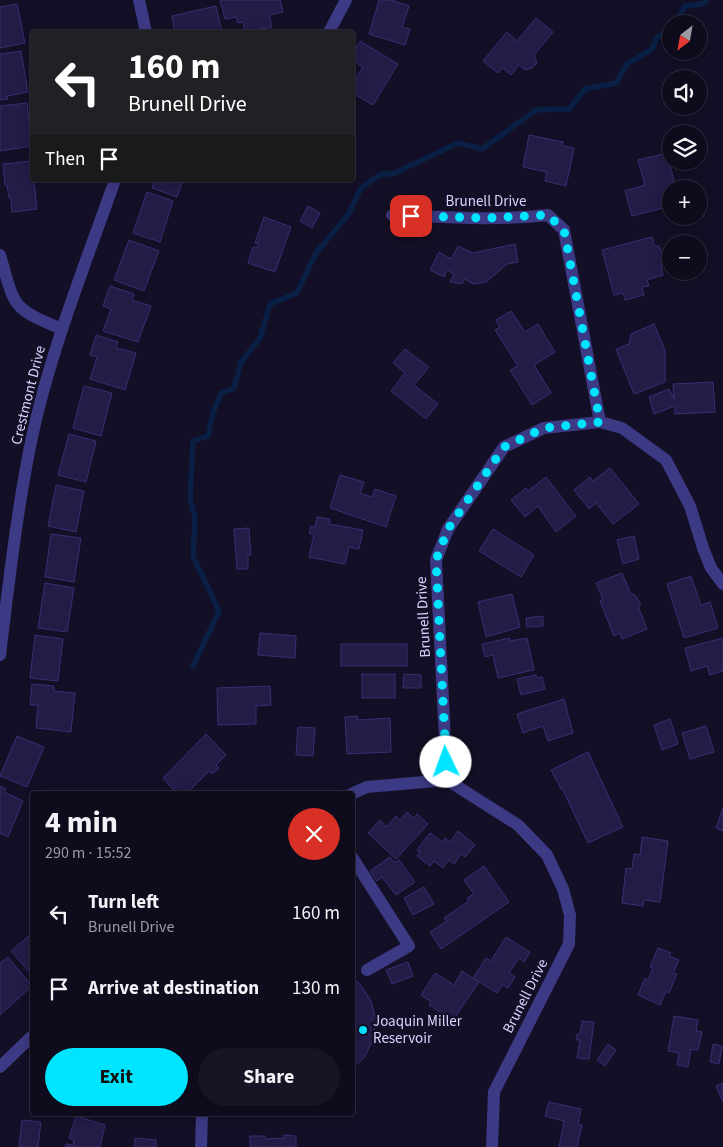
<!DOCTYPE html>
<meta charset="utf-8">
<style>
:root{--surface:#0e0b1c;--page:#171425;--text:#f1f3f6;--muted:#9b9ba3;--line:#2e2b3b;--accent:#00e5ff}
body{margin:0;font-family:"Source Sans 3",sans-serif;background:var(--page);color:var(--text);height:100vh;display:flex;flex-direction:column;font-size:19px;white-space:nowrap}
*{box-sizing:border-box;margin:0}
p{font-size:16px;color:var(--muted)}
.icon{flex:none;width:28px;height:28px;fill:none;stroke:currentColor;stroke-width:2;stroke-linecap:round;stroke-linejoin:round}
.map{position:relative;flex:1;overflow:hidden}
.sheet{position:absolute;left:30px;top:791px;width:325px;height:325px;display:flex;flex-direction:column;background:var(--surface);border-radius:5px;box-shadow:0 2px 12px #0003,0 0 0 1px var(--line)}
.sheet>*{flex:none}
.top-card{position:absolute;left:30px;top:30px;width:325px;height:152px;border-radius:5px;box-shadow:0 2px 12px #0003,0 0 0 1px var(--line);background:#202124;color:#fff;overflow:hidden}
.needle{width:32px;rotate:211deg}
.tools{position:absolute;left:662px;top:15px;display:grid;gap:10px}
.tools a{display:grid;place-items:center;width:45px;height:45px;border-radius:50%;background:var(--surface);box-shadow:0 2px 12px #0003,0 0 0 1px var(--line);font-size:25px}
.pin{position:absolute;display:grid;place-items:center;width:42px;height:42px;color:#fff;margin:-21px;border-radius:10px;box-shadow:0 2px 8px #0006}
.me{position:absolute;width:55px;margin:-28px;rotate:357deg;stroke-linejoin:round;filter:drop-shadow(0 0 4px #0008)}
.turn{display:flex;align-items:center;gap:18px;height:105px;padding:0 15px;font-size:22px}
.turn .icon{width:65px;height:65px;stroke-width:2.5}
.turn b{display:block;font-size:35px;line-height:42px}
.then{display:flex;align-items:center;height:48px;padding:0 15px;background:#0003;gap:10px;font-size:19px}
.round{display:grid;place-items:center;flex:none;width:52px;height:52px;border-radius:26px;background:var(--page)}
.head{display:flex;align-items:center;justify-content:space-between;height:85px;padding:0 15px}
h1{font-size:30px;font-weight:700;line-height:38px}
.action{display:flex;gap:10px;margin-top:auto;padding:10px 15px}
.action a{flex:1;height:58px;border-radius:30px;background:var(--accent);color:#111;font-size:20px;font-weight:700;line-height:58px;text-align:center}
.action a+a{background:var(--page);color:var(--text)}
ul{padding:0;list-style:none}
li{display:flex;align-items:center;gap:15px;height:75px;padding:0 15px}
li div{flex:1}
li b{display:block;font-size:19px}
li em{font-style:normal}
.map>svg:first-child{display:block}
</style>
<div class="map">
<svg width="723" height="1147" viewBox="0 0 723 1147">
<rect width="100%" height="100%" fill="#130f26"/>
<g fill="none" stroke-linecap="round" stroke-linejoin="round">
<g stroke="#0a1f44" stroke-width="5.5">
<polyline points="675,24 685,6 703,4 707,0"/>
<polyline points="193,666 219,611 193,556 195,518 190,498 193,441 208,436 213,413 221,393 234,388 241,362 260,338 270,304 297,293 316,253 348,215 361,188 380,175 395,173 458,143 482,149 536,110 569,109 585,89 616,83 627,64 652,49 657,37 671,31"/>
</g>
</g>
<g fill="#241b47" stroke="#3b2d73">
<polygon points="220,0 280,0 283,12 269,15 272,27 245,32 243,22 238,23 236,17 225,19"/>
<polygon points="379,0 391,0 409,6 402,27 410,29 405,45 369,34"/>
<polygon points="17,4 25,43 0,48 0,7"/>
<polygon points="216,6 222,32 175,32 172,16"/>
<polygon points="536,18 553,32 534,55 537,63 532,68 525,70 519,65 511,75 503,68 498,73 483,61 507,32 517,41"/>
<polygon points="360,41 398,64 373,105 352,93 356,84 354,82 363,67 352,60 352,54"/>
<polygon points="21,51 28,92 7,96 8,99 0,100 0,54"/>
<polygon points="27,103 32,146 0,151 0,106"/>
<polygon points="529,135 563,142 562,146 574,148 566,186 545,181 547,172 523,167"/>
<polygon points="667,153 676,189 671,189 671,206 632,216 625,191 645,185 638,160"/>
<polygon points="32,161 37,209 12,212 11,198 9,198 7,185 5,185 3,164"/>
<polygon points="155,180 183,180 177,197 152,188"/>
<polygon points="147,192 173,201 160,242 133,233"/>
<polygon points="308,206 320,213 312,228 300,221"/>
<polygon points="264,217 291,227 275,272 248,263 253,247 257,248 259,244 255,243"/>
<polygon points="652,237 654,245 660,247 665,264 661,265 663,275 647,280 649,286 642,287 644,295 625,300 623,293 614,295 602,250"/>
<polygon points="129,240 159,251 144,291 114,280"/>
<polygon points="515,244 518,262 507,264 486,282 473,284 465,279 462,284 450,282 454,274 447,270 444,277 430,270 439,252 451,259 458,246 473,253"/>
<polygon points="110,286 134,294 132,300 151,306 138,342 103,331 111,309 103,306"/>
<polygon points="511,311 525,332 538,324 555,352 534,365 551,393 532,405 510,370 518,366 495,330 500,327 496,320"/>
<polygon points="654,324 665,350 665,382 634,394 616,349 629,344 631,334"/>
<polygon points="96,335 118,342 116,348 136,353 125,390 90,379 97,357 90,355"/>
<polygon points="405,349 429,367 414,385 438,404 426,419 391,391 405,373 393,363"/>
<polygon points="713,382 715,412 675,414 675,406 654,414 649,397 669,389 674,399 673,384"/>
<polygon points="84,386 112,393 101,436 73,428"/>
<polygon points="69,434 96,441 86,482 58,475"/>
<polygon points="610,468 639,504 613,524 596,503 589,509 574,490 590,477 593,481"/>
<polygon points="340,475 364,482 360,493 372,497 375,489 396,496 386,527 330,508"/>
<polygon points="546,477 576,516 556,532 538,506 525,517 511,500 526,488 528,491"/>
<polygon points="56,485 84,491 76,532 48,526"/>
<polygon points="317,517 330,519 329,524 363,530 359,549 349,547 345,564 309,557 314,534 309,533 311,526 315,527"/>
<polygon points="249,528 251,555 248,555 248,569 237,569 234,529"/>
<polygon points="493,529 534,555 521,577 479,551"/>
<polygon points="51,534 81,538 74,582 45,577"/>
<polygon points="634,536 639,559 623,564 617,540"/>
<polygon points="622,573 630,592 636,596 641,605 638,606 647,629 622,639 620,633 614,636 600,601 603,599 596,583"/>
<polygon points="691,576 701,605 710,602 718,628 684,638 667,584"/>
<polygon points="45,583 74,588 67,632 38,628"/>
<polygon points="512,594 520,627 486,637 478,602"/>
<polygon points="543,616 543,626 527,627 526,618"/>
<polygon points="260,633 296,636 295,658 258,655"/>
<polygon points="35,635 63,639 58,681 30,678"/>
<polygon points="510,638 510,641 527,638 534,670 498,678 493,655 485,657 482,644"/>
<polygon points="723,638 723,671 710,675 707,666 691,671 685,648"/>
<rect x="341" y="644" width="66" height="22"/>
<rect x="362" y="674" width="33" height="24"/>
<polygon points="404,674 421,675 421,688 403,688"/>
<polygon points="536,675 537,678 542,677 545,689 521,695 517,679"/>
<polygon points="32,684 54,686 54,691 75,693 71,732 36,728 38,705 30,705"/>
<polygon points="270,686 271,705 256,706 256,724 218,725 217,688"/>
<polygon points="564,699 573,733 548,741 543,726 523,733 517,714"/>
<polygon points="357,716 358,720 390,718 391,752 347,754 345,717"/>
<polygon points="670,719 678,744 662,750 654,725"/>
<polygon points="706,726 714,752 690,759 682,733"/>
<polygon points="298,727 315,728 313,756 296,755"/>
<polygon points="206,734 226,755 216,765 219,768 212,774 209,771 186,794 177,794 163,778"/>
<polygon points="17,736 44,747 27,787 0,776"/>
<polygon points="588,752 623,827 588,843 562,788 561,789 551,770"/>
<polygon points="0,786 6,789 4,792 23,801 8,837 0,833"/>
<polygon points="723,808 723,831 716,828"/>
<polygon points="407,812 414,818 417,814 428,824 396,859 368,833 380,820 386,827 396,816 400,820"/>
<polygon points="458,831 475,845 465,857 461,854 454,864 449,860 443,868 434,861 430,866 417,856 420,852 417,850 430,833 442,842 445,838 450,842"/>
<polygon points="642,837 668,841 660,902 644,900 643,906 622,903 626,868 632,869 634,854 640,855"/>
<polygon points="390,857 395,863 399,860 415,882 396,895 382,877 377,881 370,871"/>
<polygon points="484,866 509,902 441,949 430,932 447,921 444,918 469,901 467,898 474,894 464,880"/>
<polygon points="424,887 434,904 413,915 404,898"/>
<polygon points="32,933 32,975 11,951"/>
<polygon points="506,937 530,952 524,962 519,958 509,973 515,977 508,988 503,985 497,993 473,978 486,958 491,961"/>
<polygon points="658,948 671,953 669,956 679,960 673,973 677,974 669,993 666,991 660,1005 638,995 645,978 648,980 653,968 650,967"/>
<polygon points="8,957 32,986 0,1015 0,963"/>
<polygon points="408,962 413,976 392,984 386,970"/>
<polygon points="462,971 479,982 453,1020 429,1005 431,1002 421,995 435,973 454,985"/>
<polygon points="352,978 360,984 371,1001 376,1020 373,1040 364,1058 352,1068"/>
<polygon points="674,1016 698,1020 696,1031 702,1032 698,1050 691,1049 688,1067 677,1065 679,1053 668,1051"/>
<polygon points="582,1021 594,1022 589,1059 577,1058 580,1040 576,1040 577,1034 580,1034"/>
<polygon points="608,1044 616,1050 605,1066 597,1060"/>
<polygon points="713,1044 722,1046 719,1064 710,1062"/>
<polygon points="723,1083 723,1102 716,1086"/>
<polygon points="549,1102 581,1109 578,1124 582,1125 577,1147 559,1147 564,1121 545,1116"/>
<polygon points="76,1116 105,1125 100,1147 65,1147 66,1144 73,1145 74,1140 69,1138"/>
<polygon points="22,1120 41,1122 38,1147 19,1147"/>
<polygon points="284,1135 296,1136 296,1147 250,1147 250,1136 265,1136 265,1139 284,1138"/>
<polygon points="135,1138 156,1140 156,1147 134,1147"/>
</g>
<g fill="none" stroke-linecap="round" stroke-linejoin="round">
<g stroke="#3d3a85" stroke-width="12">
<polyline points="139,0 146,32"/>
<polyline points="329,32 346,0"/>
<path d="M392 215C444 217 496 221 548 215L564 230 600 422"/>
<path d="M0 255C15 306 10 308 62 329"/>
<path d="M0 655C9 582 17 509 32 437 51 349 85 265 115 180"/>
<polyline points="447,780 436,560 448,529 504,447 544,428 600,422 622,428 666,460 690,506 703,548 711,568 723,584"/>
<polyline points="447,780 518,825 547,855 563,889 570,915 569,944 494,1092 492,1147"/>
<polyline points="351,794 367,787 447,780"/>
<polyline points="352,857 409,946 367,970"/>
<polyline points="0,1067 32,1036"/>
<polyline points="201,1147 202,1114"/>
</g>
</g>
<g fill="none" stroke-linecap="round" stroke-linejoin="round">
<polyline stroke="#00e5ff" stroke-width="9" stroke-dasharray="0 16.2" points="411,216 486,218 548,215 564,230 600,422 544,428 504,447 448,529 436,560 446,762"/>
</g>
<circle fill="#00e5ff" stroke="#130f26" stroke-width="2" cx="363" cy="1030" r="5"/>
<g text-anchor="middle" stroke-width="5" stroke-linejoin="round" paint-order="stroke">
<g font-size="15" fill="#d9d4ff" stroke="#130f26">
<text x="486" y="206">Brunell Drive</text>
<text transform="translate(28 395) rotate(-76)" y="5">Crestmont Drive</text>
<text transform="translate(423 617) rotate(-93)" y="5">Brunell Drive</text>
<text transform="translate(525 996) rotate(-63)" y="5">Brunell Drive</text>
</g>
<g font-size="15" fill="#d9d4ff" stroke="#130f26" text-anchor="start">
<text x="373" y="1026">Joaquin Miller<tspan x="373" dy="17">Reservoir</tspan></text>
</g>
</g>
</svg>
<div class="tools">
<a><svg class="needle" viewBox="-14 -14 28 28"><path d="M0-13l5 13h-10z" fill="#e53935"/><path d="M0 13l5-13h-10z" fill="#9b9ba3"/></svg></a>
<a><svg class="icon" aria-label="sound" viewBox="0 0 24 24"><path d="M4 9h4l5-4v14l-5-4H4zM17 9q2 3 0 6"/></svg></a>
<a><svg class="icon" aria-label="layers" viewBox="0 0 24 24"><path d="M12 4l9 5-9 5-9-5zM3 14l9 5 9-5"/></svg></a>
<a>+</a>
<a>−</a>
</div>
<div class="pin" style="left:411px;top:216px;background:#d93025"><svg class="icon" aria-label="arrive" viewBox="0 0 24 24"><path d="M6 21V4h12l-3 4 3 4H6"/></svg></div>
<svg class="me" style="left:446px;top:762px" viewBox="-20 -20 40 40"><circle r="19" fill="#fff"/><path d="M0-13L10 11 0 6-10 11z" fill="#00e5ff"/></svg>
<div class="top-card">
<div class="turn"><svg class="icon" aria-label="left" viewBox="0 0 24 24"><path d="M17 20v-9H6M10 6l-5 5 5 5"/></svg><div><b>160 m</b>Brunell Drive</div></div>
<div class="then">Then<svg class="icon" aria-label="arrive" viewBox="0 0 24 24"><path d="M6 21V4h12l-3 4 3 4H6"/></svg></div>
</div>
<section class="sheet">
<div class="head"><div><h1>4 min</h1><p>290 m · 15:52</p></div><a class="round" style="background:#d93025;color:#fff"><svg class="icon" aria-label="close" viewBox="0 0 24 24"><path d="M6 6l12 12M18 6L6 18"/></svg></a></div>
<ul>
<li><svg class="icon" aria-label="left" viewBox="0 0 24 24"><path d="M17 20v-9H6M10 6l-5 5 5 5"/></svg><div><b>Turn left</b><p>Brunell Drive</p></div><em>160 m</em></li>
<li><svg class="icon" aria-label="arrive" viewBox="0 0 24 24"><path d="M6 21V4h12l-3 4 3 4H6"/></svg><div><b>Arrive at destination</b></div><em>130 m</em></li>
</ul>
<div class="action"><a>Exit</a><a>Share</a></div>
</section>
</div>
